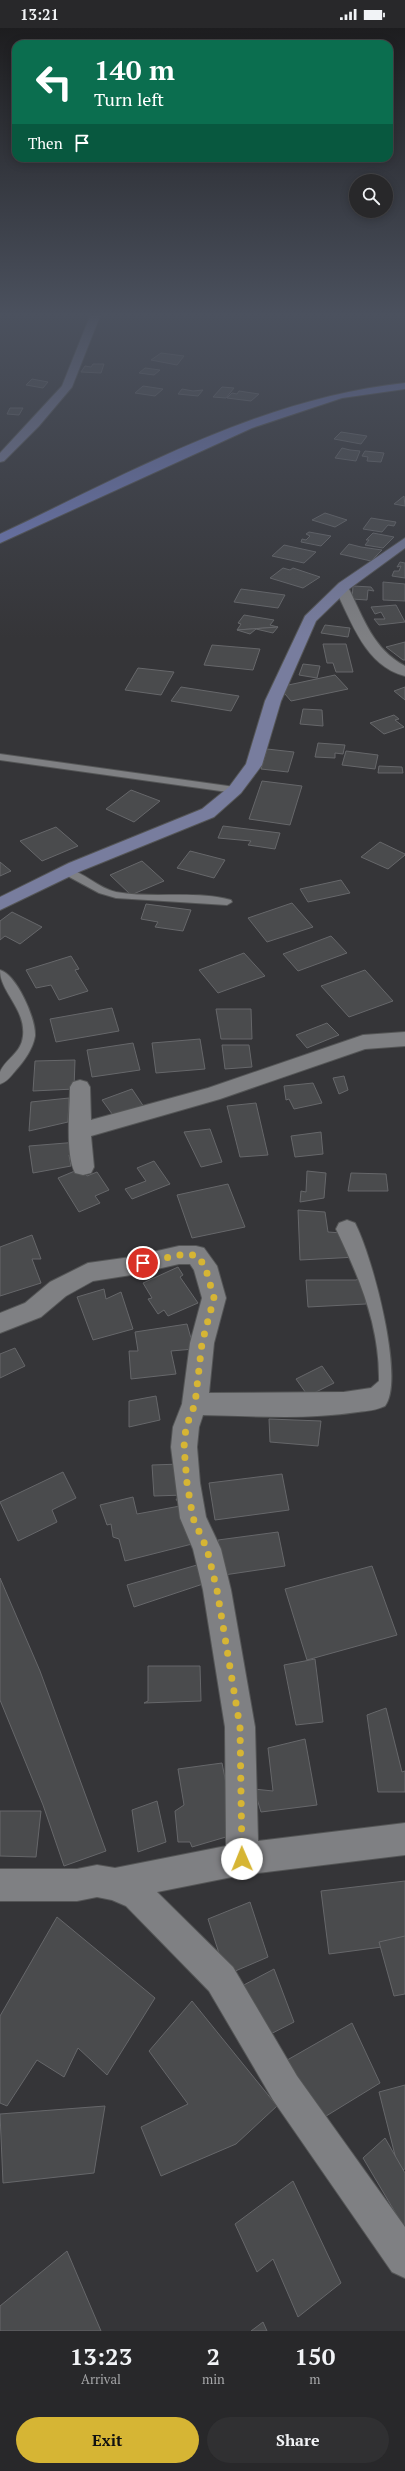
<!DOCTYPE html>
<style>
:root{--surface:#28282a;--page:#303032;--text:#f1f3f6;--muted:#a5a6a8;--line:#444447;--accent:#d6b534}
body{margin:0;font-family:"PT Serif",serif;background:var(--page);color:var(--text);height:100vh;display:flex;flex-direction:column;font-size:15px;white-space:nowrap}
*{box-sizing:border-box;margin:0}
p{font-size:13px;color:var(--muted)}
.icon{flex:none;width:22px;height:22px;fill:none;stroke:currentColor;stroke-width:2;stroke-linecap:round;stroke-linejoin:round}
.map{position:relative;height:2303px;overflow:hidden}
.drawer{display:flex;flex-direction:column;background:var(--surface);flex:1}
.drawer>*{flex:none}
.top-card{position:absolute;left:12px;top:12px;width:381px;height:122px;border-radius:12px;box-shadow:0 2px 10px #0003,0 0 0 1px var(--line);background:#0b6e4f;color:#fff;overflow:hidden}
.tools{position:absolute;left:349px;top:146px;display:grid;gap:8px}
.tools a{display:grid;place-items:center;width:44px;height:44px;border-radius:50%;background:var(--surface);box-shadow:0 2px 10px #0003,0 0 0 1px var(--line);font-size:20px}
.pin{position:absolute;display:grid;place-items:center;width:34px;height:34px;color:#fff;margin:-17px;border:2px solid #fff;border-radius:50%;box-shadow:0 1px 4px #0007}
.me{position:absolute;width:44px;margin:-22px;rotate:359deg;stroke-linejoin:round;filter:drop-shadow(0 0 3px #0008)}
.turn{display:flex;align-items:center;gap:14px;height:84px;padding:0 16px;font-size:18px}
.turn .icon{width:52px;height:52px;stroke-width:2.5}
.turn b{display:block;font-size:28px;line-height:34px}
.then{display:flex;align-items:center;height:38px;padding:0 16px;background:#0003;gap:8px;font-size:15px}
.eta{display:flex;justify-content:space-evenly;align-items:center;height:68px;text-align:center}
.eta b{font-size:24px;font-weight:600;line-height:28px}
.button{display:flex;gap:8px;margin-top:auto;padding:8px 16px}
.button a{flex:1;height:46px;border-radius:24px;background:var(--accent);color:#111;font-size:16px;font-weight:600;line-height:46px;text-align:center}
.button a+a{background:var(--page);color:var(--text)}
.status{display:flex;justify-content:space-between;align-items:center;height:28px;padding:0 20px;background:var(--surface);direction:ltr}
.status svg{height:11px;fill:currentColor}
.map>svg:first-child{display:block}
</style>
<div class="status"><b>13:21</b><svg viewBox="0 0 49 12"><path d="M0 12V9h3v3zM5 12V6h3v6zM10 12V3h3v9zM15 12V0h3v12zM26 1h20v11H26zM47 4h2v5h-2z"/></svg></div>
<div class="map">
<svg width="405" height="2303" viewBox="0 0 405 2303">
<rect width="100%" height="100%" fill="#353538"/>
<g fill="#4a4b4d" stroke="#66676a">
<polygon points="161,325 184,328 177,337 151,332"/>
<polygon points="93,336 104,336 101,345 81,344 85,338 91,339"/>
<polygon points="145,340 160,342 154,347 139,345"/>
<polygon points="32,351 48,354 43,360 26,357"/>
<polygon points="143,358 163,361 155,368 135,365"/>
<polygon points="222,359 234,360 226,370 213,369"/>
<polygon points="182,361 193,363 203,362 198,368 178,366"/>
<polygon points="239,363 259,366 251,373 227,370 232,365 237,366"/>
<polygon points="10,380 23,380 19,387 7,386"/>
<polygon points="341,404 367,408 361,416 334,411"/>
<polygon points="342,420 350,422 360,423 356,433 335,430"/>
<polygon points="365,423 384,425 381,434 367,433 368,429 362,428"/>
<polygon points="404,468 405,478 394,476"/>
<polygon points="325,485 347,492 335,499 312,492"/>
<polygon points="371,490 396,494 394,498 388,497 382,504 363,501"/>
<polygon points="309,504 331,508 321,518 301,514 302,511 306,512 310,508 306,506"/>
<polygon points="373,505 394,509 383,520 365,517 369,512 366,512"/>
<polygon points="349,516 361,519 382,522 371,533 340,526"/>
<polygon points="284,517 316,524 304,535 272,528"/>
<polygon points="400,534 405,535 405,550 392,548 394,543 399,543 401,538 397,539"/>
<polygon points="283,540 290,542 293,540 320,549 303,560 270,550"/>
<polygon points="383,554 405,556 405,573 383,572"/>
<polygon points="353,558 371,559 374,563 368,562 367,572 352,571"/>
<polygon points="241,561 285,567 278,580 234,574"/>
<polygon points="396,577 405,594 379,597 374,591 385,591 381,584 375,586 371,579"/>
<polygon points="244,587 274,592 270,597 278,599 237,602 241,596 238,595"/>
<polygon points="325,597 350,600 348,609 321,605"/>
<polygon points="278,599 273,605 256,601 250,606 237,602"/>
<polygon points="405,614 405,632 403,632 386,619"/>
<polygon points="323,616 346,616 353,644 336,644 333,635 327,635"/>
<polygon points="212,617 260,621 253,642 204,637"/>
<polygon points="303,636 320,638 317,650 299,647"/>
<polygon points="138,640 174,644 161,667 125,662"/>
<polygon points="335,647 348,661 291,673 279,659"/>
<polygon points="181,659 239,668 231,683 171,673"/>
<polygon points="405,659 405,672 394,663"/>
<polygon points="303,681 322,682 323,698 300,696"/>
<polygon points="394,687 399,691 395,692 404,699 384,706 370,695"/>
<polygon points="318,715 345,717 343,726 335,725 335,730 315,729"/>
<polygon points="267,721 294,724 288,744 261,741"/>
<polygon points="346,723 378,727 375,741 342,737"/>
<polygon points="379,738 402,739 403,745 378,745"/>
<polygon points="262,753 302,758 290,797 249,791"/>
<polygon points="131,762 160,773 134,794 106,781"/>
<polygon points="223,798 280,805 275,821 248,817 251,813 218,810"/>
<polygon points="56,799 78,818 42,833 20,813"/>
<polygon points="380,814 405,826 405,827 388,841 361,829"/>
<polygon points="190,823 225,832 214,850 177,840"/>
<polygon points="142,833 164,853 131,867 110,847"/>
<polygon points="0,834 11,843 0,848"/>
<polygon points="341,852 350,865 308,874 300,861"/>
<polygon points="292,875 313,899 267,914 248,890"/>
<polygon points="146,876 191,882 183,903 155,899 158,894 141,891"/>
<polygon points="12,884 42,899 20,916 5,908 0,912 0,893"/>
<polygon points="331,908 347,925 298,943 283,926"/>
<polygon points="244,925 265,948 218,965 199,942"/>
<polygon points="71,928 79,941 75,942 88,963 59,972 51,957 36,960 26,942"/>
<polygon points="365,942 393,973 349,989 321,958"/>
<polygon points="112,980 119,1003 56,1014 50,991"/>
<polygon points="216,981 251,981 252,1011 221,1011"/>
<polygon points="327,995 339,1007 307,1020 296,1007"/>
<polygon points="200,1011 205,1041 156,1045 152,1015"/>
<polygon points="133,1015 140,1042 92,1049 87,1022"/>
<polygon points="222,1017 249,1017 252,1039 225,1041"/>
<polygon points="75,1032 74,1061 33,1063 35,1033"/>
<polygon points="344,1048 348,1062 339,1066 333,1050"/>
<polygon points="313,1055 322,1075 294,1081 289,1071 286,1072 284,1058"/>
<polygon points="132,1061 144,1079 115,1090 102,1072"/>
<polygon points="69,1070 68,1094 29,1103 31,1074"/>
<polygon points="256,1075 268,1127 240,1129 227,1078"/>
<polygon points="210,1101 222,1134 201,1139 184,1104"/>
<polygon points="321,1104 323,1126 295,1129 291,1108"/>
<polygon points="78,1114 81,1125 69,1127 71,1138 33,1145 29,1118"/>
<polygon points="154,1133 170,1156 132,1171 125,1161 146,1153 137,1140"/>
<polygon points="82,1140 87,1148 97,1144 109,1162 95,1168 100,1175 79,1184 58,1150"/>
<polygon points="307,1143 326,1145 324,1170 300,1174 301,1163 306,1164"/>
<polygon points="351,1145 386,1146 388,1163 348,1163"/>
<polygon points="228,1156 245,1199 192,1210 177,1167"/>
<polygon points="298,1182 325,1184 328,1204 356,1206 357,1229 300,1232"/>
<polygon points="32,1207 41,1231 32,1231 41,1255 0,1268 0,1219"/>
<polygon points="178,1239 183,1247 180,1249 198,1275 168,1288 164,1282 158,1286 148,1271 152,1270 143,1255"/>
<polygon points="363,1249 366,1276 308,1279 306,1252 356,1252"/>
<polygon points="104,1261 106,1271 121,1264 133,1301 93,1312 77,1269"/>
<polygon points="187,1296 194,1321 171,1323 176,1346 131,1351 129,1323 138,1323 135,1304"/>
<polygon points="15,1320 25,1338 0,1350 0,1326"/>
<polygon points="322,1338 334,1355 308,1368 296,1351"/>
<polygon points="156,1368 160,1392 129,1399 129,1373"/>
<polygon points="269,1391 321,1393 318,1418 270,1414"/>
<polygon points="181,1436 184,1467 154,1468 152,1437"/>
<polygon points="63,1444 76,1470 52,1482 57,1494 18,1513 0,1474"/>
<polygon points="282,1446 289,1482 215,1492 209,1455"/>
<polygon points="133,1469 137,1486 180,1478 176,1471 187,1471 196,1515 125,1533 119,1511 113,1509 111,1496 107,1497 100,1477"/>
<polygon points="278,1504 285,1538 224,1547 218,1512"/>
<polygon points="211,1533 218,1551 134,1579 127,1557"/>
<polygon points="372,1538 397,1607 307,1632 285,1561"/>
<polygon points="0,1550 40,1643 106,1823 64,1838 43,1777 0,1672"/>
<polygon points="315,1631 323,1694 296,1697 284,1637"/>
<polygon points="148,1638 200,1638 201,1673 144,1675 148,1673"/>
<polygon points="386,1680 402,1744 405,1743 405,1764 378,1764 367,1687"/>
<polygon points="305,1711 317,1777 261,1784 254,1761 273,1763 268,1720"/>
<polygon points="222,1735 236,1806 192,1819 190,1814 178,1814 175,1783 184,1777 178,1741"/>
<polygon points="157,1773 166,1814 138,1824 132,1782"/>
<polygon points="0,1783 41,1783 36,1829 0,1828"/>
<polygon points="405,1853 405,1916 329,1926 321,1863"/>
<polygon points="250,1874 268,1929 226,1947 208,1891"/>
<polygon points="57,1889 155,1970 107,2047 78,2020 64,2049 37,2032 7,2078 0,2075 0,1988"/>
<polygon points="405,1908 405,1966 394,1968 379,1914"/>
<polygon points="274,1941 294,1994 259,2012 240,1959"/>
<polygon points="192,1973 277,2078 236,2116 161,2148 141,2099 188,2076 149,2023"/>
<polygon points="352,1995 380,2055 318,2093 282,2035"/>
<polygon points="405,2057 405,2141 399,2143 379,2064"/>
<polygon points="105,2078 94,2145 3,2155 0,2086"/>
<polygon points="385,2110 405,2145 405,2201 363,2130"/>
<polygon points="293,2153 341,2255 298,2289 273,2231 257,2244 235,2196"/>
<polygon points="67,2223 101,2303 0,2303 0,2278"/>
<polygon points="263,2294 267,2303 251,2303"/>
</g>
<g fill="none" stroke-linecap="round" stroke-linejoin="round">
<g stroke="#545556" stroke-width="2">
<g id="lane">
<polygon points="0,726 235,759 240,762 235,765 0,732"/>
<path d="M66 840C84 844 98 860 116 864 154 871 194 862 231 872L232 874 227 877 116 870 99 865 62 845V841Z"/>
<path d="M0 942C17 947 36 991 35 1008 33 1021 24 1033 16 1042 11 1048 7 1054 0 1056 0 1053 0 1047 0 1044 6 1030 21 1026 23 1008 26 981 0 964 0 942Z"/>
</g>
</g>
<g stroke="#545556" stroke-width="2">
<g id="street">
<path d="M342 557 349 561C364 591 373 621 405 638V648C365 638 352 594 335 561Z"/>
<path d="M405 1004V1018L365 1021 220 1071 91 1108 94 1139 91 1145 83 1147 75 1145C65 1125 70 1082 70 1059L73 1054 80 1052 87 1054 90 1059 91 1092 208 1060 363 1007Z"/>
<path d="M347 1192 355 1195C373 1230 405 1352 385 1378 377 1382 367 1383 358 1384 307 1392 255 1388 203 1387L199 1399 197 1419 200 1455 206 1489 221 1521 231 1562 255 1699 258 1813 405 1795V1827L242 1847 157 1864 233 1939 297 2048 405 2199V2250L392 2244 273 2072 209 1963 126 1878 112 1872 97 1869 77 1873H0V1841H77L97 1837 115 1840 226 1818 225 1699 203 1562 193 1521 180 1490 171 1419 173 1399 182 1376 190 1315 202 1270 194 1242 190 1236H179L131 1247 93 1253 66 1268 41 1289 0 1305V1285L25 1275 50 1254 88 1235 131 1229 179 1218H196L204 1220 217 1238 226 1270 214 1315 209 1365 344 1364 371 1360 379 1353C380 1298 359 1249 336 1201L339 1195Z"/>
</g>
</g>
<g stroke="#545556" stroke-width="2">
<g id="secondary">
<polygon points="90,288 100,288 72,359 39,398 4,433 0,434 0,425 62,358"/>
<polygon points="405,510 405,520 349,561 316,593 281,673 262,737 241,765 214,789 81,843 0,882 0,869 69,835 202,781 229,759 246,736 265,673 305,588 339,555"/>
</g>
</g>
<g stroke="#545556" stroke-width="2">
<path id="primary" d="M405 355V361L342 370 252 400 0 515V506C130 445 261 370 405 355Z"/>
</g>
<use href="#lane" fill="#7f8083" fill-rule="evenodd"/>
<use href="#street" fill="#7f8083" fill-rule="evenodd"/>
<use href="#secondary" fill="#787d9e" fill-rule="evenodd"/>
<use href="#primary" fill="#707bb9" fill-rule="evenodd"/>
</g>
<linearGradient id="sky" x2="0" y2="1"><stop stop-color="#1d1d1f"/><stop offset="0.47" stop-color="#4b515e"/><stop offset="1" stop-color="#4b515e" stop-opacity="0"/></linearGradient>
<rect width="405" height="610" fill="url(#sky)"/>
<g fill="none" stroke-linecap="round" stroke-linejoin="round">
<polyline stroke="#d6b534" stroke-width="7" stroke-dasharray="0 12.6" points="143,1235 179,1227 196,1227 205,1238 214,1270 202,1315 195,1376 186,1399 184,1419 187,1455 193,1490 207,1521 217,1562 240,1699 242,1831"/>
</g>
</svg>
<div class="tools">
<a><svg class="icon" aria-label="search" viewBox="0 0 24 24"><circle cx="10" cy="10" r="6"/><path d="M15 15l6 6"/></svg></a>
</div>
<div class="pin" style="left:143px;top:1235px;background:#d93025"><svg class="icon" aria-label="arrive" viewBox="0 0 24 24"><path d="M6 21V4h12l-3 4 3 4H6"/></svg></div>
<svg class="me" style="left:242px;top:1831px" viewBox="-20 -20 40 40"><circle r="19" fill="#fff"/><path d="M0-13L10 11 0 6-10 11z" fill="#d6b534"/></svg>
<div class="top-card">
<div class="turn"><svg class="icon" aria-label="left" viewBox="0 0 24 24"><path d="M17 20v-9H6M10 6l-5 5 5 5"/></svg><div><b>140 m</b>Turn left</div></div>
<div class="then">Then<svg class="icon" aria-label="arrive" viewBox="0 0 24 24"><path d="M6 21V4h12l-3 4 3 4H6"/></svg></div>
</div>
</div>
<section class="drawer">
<div class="eta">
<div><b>13:23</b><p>Arrival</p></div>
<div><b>2</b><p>min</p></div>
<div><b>150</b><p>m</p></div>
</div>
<div class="button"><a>Exit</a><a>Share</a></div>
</section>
